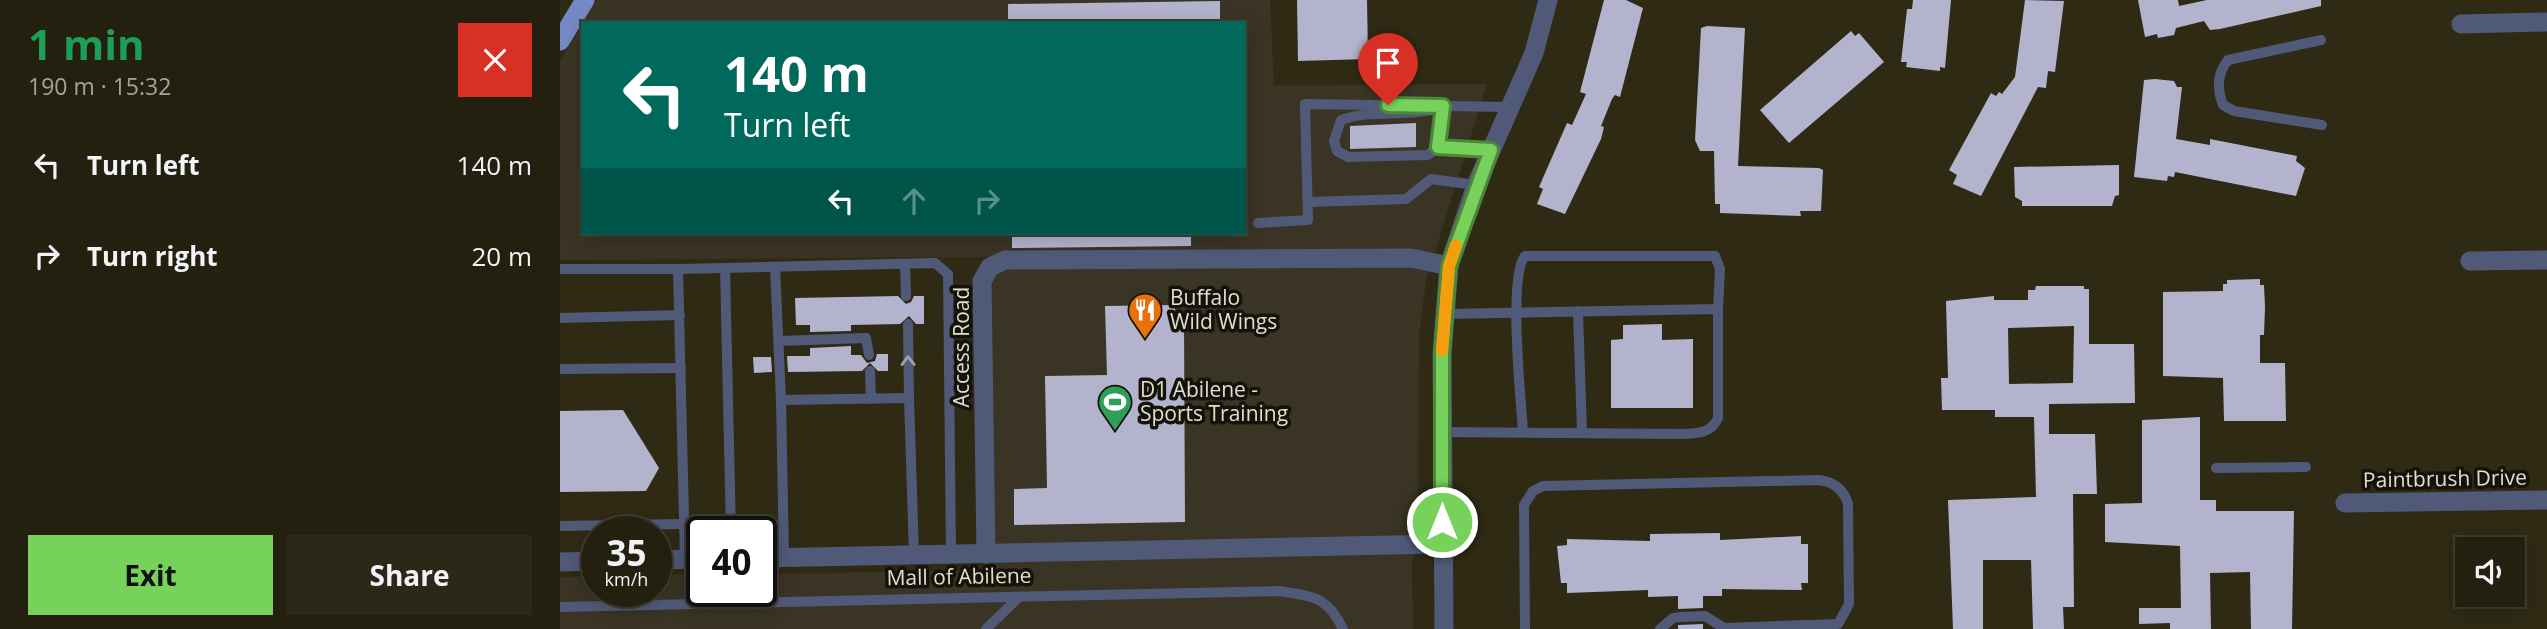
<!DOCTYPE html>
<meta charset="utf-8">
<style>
:root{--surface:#23200f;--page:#2b2818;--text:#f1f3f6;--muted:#a3a39e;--line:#403e2f;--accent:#76d25a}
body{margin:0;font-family:"Open Sans",sans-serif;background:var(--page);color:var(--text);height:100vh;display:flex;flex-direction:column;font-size:26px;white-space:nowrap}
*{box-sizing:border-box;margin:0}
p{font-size:23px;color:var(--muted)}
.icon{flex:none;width:38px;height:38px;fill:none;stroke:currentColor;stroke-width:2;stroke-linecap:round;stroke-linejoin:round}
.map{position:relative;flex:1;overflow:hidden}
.drawer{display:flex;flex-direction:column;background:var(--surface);width:560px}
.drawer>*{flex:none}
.hud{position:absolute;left:21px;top:21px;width:665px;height:214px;border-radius:0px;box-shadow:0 4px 18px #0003,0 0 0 2px var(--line);background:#00695c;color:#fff;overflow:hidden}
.controls{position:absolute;left:1895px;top:537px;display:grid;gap:14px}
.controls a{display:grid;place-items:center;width:70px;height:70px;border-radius:0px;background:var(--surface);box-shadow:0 4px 18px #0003,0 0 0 2px var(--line);font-size:35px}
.speed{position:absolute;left:21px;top:516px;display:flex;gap:14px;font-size:35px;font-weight:700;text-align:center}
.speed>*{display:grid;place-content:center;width:91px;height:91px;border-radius:50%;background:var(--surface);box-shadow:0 4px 18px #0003,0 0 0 2px var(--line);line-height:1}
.speed small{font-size:18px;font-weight:400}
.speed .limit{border:4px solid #111;border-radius:10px;background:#fff;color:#111}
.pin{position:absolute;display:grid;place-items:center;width:60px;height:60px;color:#fff;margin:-72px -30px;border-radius:50% 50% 50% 0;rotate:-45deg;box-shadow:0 0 7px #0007}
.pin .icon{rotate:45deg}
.me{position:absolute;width:77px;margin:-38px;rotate:0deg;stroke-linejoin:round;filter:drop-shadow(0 0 5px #0008)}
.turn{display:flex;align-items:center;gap:24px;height:147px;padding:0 28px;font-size:32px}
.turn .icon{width:91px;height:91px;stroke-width:2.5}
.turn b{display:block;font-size:49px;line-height:60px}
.lanes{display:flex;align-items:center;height:66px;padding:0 28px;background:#0003;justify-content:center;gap:35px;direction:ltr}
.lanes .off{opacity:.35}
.round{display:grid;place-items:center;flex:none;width:74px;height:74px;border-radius:0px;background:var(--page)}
.headline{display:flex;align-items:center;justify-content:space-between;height:119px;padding:0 28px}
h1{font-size:42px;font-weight:700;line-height:52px;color:#1e9e55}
.cta{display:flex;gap:14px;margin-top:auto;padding:14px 28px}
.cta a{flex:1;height:80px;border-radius:0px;background:var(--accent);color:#111;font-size:28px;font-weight:700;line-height:80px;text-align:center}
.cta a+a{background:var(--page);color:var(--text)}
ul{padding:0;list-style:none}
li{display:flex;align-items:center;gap:21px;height:91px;padding:0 28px}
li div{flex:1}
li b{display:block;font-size:26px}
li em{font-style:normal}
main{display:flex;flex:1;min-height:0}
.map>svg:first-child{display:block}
</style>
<main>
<section class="drawer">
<div class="headline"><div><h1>1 min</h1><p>190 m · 15:32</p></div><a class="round" style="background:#d93025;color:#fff"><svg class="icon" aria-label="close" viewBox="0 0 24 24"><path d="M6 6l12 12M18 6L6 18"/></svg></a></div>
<ul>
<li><svg class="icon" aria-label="left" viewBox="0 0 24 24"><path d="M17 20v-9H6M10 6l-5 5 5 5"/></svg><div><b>Turn left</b></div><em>140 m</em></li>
<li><svg class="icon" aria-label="right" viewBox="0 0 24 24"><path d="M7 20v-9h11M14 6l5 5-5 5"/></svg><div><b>Turn right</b></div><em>20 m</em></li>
</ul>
<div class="cta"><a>Exit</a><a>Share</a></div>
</section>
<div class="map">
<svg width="1987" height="629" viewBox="0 0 1987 629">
<rect width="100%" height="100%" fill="#2f2a14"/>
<path fill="#3a3424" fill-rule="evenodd" d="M34 0H710L714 85 927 84 866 281 859 336 858 534 852 565 853 629H0V577L37 576V592H96V575H142V592H201V574L432 570 430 257 0 260V61ZM23 23H684V233H23Z"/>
<g fill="#b4b3cd" fill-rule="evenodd">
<polygon points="737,0 807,0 808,59 738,61"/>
<polygon points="1044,0 1066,0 1083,8 1060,97 1055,95 1052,99 1041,126 1044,127 1041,139 1005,214 977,204 983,189 979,187 1007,123 1012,125 1026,94 1020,92"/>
<polygon points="1353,0 1391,0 1385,68 1380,67 1380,71 1346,67 1347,62 1341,62 1347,9 1352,9"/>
<polygon points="1465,0 1504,1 1495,72 1488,71 1486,88 1478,87 1421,196 1393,184 1397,175 1389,170 1431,93 1436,96 1439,92 1442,94 1455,77"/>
<polygon points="1578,0 1618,0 1619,6 1647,0 1761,0 1761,6 1660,29 1650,30 1644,21 1616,28 1614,35 1598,38 1597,34 1585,37"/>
<polygon points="660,1 660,23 448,23 448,4"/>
<polygon points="1147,26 1185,28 1178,166 1259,168 1263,170 1261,211 1240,211 1241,216 1160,213 1160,204 1155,204 1154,151 1140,151 1135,140 1141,28"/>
<polygon points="1291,31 1295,36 1299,33 1324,62 1229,143 1200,110"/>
<polygon points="1595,79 1614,81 1617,87 1622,87 1616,139 1650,145 1650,139 1737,156 1736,161 1745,168 1736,196 1615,172 1614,177 1608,176 1607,181 1574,177 1584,80"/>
<polygon points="856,123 856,147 790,149 790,126"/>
<polygon points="1559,165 1559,195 1555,196 1552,206 1462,206 1462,201 1455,197 1454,167"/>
<polygon points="452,233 631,233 631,246 452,248"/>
<polygon points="1700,279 1700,285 1704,285 1705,307 1704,335 1700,335 1700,363 1725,363 1726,421 1664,421 1663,378 1603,376 1603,292 1663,291 1663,284 1667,284 1667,280"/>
<path d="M1476 286H1524V289H1529V344H1574L1575 403 1489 404V434H1535L1537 494H1513L1514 607H1503L1504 629H1473L1471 560H1423V629H1393L1388 500 1476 497 1474 417H1435V410H1382L1381 378H1388L1386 301 1434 296V300H1468V290H1475ZM1514 326 1513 383 1449 384 1448 328Z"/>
<polygon points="338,296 346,304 351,302 354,296 364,296 364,324 356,324 349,316 340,324 291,325 291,331 250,332 250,325 236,325 235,298"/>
<polygon points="615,305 615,323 624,323 625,522 454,525 454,489 487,488 485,376 547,375 545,306"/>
<polygon points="1102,324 1102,340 1133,339 1133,408 1051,408 1051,340 1063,339 1063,325"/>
<polygon points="291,346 291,355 301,355 307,363 315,361 317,354 328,354 328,371 318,371 310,363 302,371 228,372 227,356 250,356 250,348"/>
<polygon points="193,357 211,357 212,372 194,373"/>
<polygon points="63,410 99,468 86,491 0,492 0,411"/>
<polygon points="1640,417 1640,500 1656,500 1656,511 1734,511 1732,629 1691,629 1690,572 1650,573 1651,629 1610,629 1610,623 1579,624 1579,608 1621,608 1620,546 1545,542 1545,504 1582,503 1582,420"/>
<polygon points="1160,533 1160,540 1241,536 1241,544 1248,544 1248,583 1241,583 1242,590 1162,589 1162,596 1143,596 1143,608 1118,609 1118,596 1088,597 1088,590 1007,593 1007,583 1001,583 997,546 1007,545 1007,539 1090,541 1090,534"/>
<polygon points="1143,624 1143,629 1118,629 1118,625"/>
</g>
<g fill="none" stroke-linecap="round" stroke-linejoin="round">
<g stroke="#505a78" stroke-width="10">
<path d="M1761 40 1668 60C1657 73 1657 89 1663 105L1674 111 1762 125"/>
<path d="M883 106 878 147 868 155 788 157 777 151 774 141 781 120C814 108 850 119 883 106Z"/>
<polyline points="878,147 931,150"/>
<polyline points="748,202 846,199 871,179 916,185"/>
<polyline points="698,223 748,220 745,104 950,107"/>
<polyline points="345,264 346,296"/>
<polyline points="215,267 221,400"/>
<polyline points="165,268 375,263 388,274 391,555"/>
<polyline points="0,269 118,269 125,560"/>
<polyline points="118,269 165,268 171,532"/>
<polyline points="1018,311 1022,433"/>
<polyline points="0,318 120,315"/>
<polyline points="348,324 349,398"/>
<polyline points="219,341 306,338 309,355"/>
<polyline points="0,369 121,368"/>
<polyline points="310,371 311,399"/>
<path d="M882 432 1126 434C1140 433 1152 432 1158 418V309L884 314"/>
<path d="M963 432C961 401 948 276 965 256H1155L1160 269 1158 309"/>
<polyline points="1656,468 1746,467"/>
<polyline points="0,526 125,524"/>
<polyline points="224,557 221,400 349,398 354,555"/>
<path d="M0 607 720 591C754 597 767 596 783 629"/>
<polyline points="426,629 458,598"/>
<path d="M965 629 964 505 973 491 983 486 1259 480C1274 482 1284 490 1288 504L1289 604 1278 624 1164 628 1145 616 1121 617 1113 618 1100 629"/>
</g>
<g stroke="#505a78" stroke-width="19">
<polyline points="1901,24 1987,22"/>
<polyline points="1910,261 1987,260"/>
<polyline points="1785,503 1987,500"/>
<polyline points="426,554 422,281 430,267 445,260 851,258 889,266"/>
<polyline points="201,558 882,544"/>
<polyline points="96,560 142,559"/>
<polyline points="0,562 37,561"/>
</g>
<polyline stroke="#505a78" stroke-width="19" points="884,629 882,353 889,266 916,185 974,53 988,0"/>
<polyline stroke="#7589c6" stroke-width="19" points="0,41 25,0"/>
</g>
<defs><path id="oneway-chevron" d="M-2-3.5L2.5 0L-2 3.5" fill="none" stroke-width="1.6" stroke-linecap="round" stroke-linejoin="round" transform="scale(1.75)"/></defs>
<use stroke="#9fa2a8" href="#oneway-chevron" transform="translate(348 361) rotate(-91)"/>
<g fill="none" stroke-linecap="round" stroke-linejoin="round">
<g stroke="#4d883a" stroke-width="18">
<polyline id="route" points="828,105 883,106 878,147 931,150 889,266 882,353 882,522"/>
</g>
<use href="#route" stroke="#76d25a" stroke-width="12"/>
<polyline stroke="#f59e0b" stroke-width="12" points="882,350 889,266 896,245"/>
</g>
<defs>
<g id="restaurant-pin" transform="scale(1.75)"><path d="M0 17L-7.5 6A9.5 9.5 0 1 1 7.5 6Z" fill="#e8710a" stroke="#151209"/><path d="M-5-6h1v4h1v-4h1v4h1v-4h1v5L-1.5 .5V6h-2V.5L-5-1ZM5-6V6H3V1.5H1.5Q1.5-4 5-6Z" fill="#fff"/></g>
<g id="stadium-pin" transform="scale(1.75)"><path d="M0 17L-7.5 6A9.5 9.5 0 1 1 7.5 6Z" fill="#2e9e5b" stroke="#151209"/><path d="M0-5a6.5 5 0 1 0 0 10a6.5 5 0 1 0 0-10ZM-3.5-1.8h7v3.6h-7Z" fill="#fff"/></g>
</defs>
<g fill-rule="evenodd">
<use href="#restaurant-pin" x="585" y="310"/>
<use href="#stadium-pin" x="555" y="402"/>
</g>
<g text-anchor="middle" stroke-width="7" stroke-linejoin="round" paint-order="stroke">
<g font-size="21" fill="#e0ddd0" stroke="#151209" text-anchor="start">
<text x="610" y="305">Buffalo<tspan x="610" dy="24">Wild Wings</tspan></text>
<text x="580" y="397">D1 Abilene -<tspan x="580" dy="24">Sports Training</tspan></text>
</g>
<g font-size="21" fill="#e0ddd0" stroke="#151209">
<text transform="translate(402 347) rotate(-90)" y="7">Access Road</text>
<text transform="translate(1885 479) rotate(-1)" y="7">Paintbrush Drive</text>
<text transform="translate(399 577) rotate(-1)" y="7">Mall of Abilene</text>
</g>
</g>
</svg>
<div class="controls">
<a><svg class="icon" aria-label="sound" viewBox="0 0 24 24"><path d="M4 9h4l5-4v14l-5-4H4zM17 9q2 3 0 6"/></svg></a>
</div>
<div class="speed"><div>35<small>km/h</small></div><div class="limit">40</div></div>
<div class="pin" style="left:828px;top:105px;background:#d93025"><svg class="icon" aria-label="arrive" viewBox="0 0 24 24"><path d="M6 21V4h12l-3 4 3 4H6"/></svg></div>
<svg class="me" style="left:882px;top:522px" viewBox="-20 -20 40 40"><circle r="17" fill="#76d25a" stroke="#fff" stroke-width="3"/><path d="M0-11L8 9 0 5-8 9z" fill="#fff"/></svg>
<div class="hud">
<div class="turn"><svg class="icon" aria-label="left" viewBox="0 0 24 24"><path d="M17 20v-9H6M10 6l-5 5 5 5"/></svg><div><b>140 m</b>Turn left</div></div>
<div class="lanes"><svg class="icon" aria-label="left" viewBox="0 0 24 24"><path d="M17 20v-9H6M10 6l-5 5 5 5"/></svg><svg class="icon off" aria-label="ahead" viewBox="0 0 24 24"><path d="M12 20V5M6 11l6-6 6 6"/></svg><svg class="icon off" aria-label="right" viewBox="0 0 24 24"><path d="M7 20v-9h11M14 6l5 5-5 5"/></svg></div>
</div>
</div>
</main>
